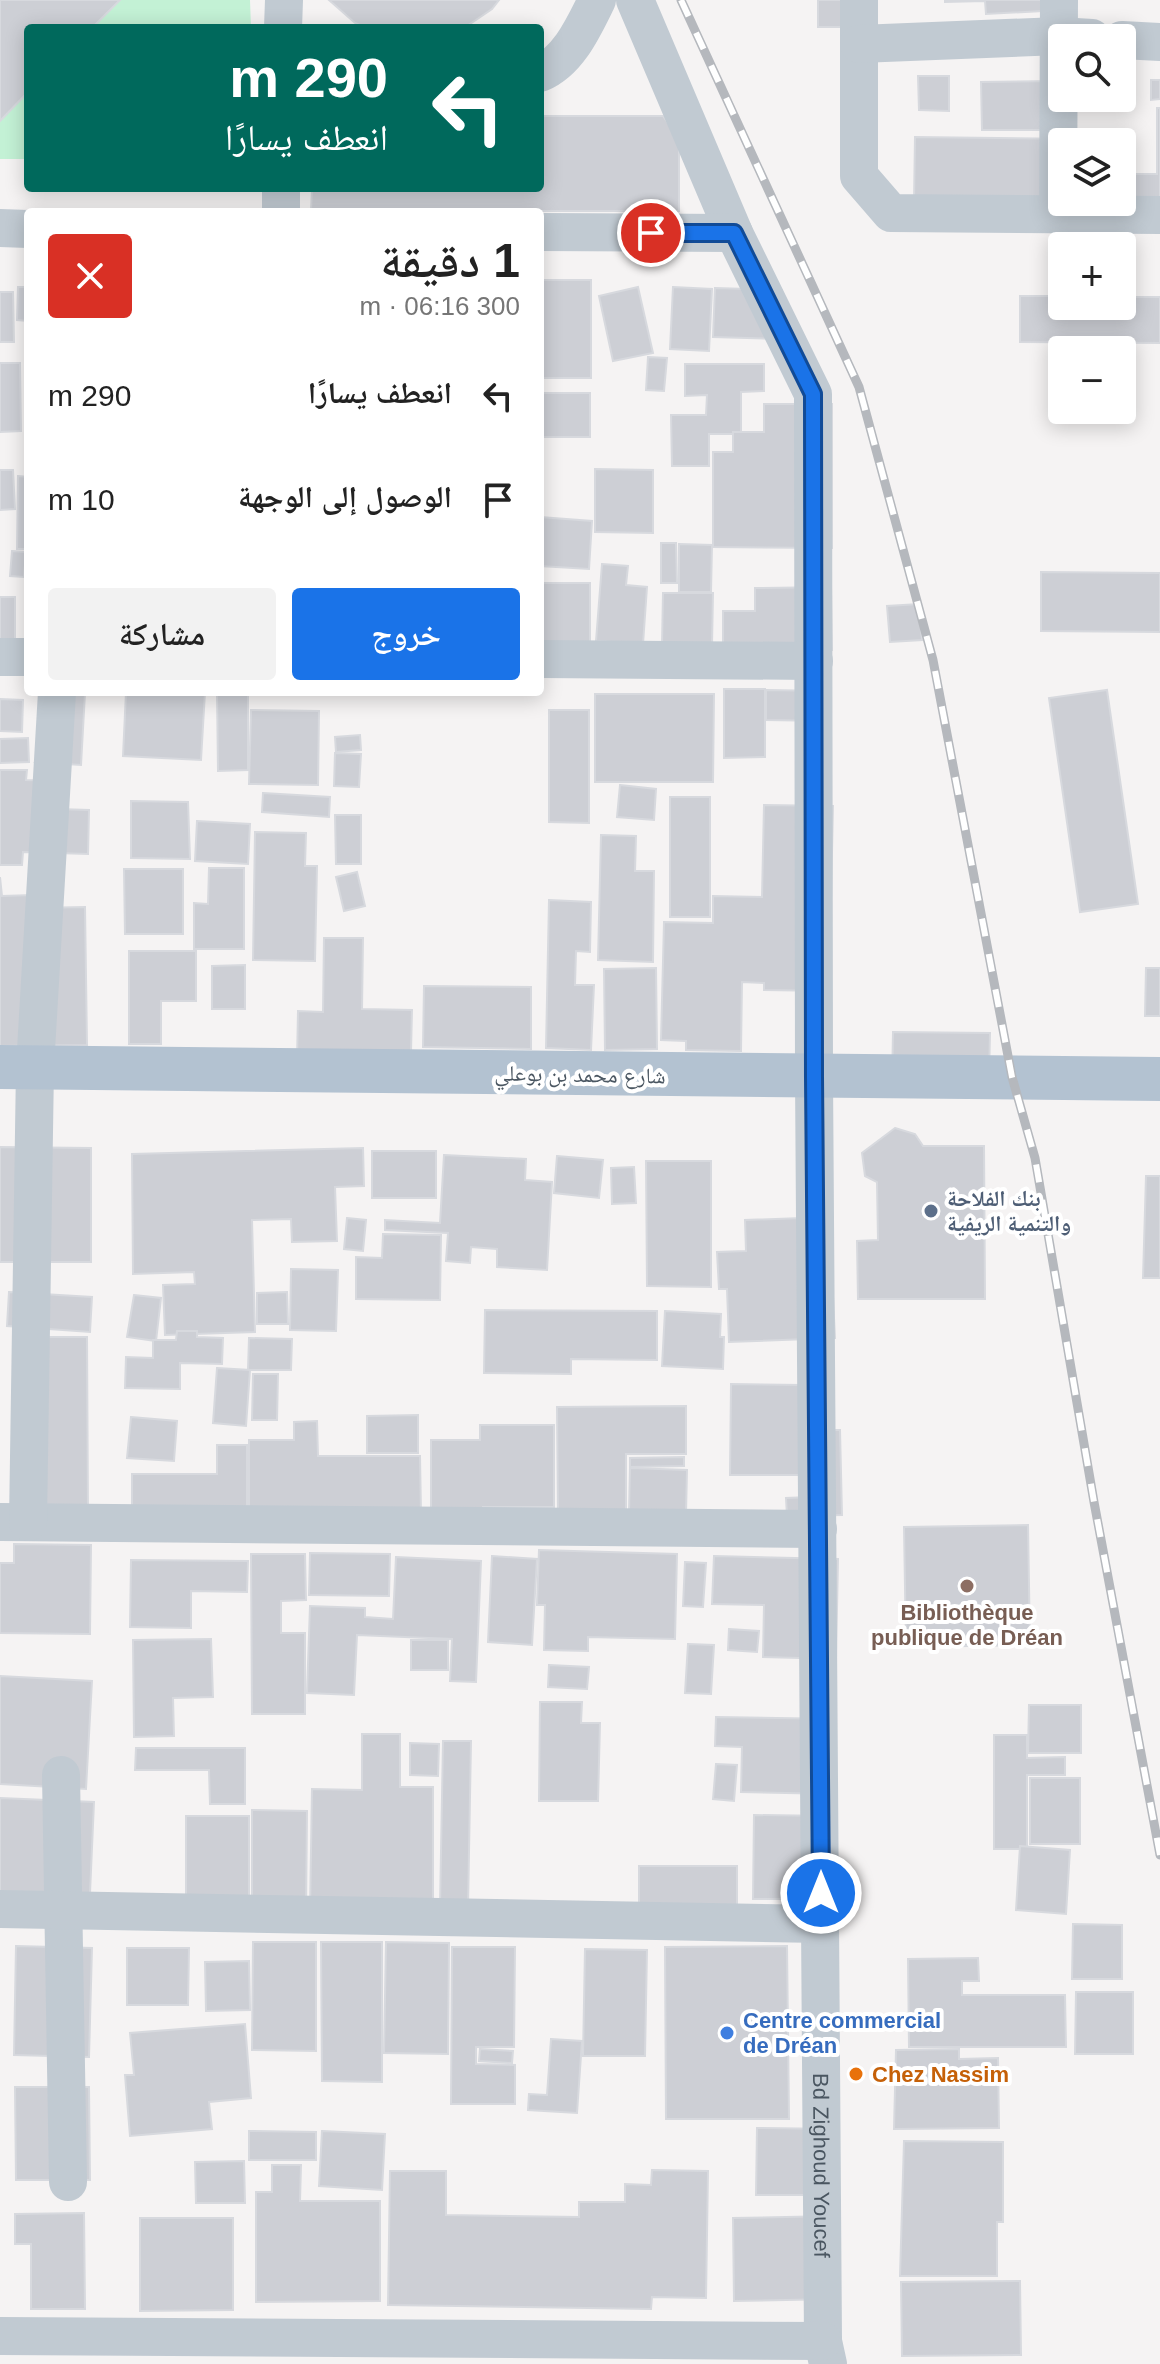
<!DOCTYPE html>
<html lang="ar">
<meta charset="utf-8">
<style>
:root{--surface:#fff;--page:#f2f2f2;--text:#222;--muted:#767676;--accent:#1a73e8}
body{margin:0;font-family:Arial,"Noto Naskh Arabic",sans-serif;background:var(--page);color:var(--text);direction:rtl;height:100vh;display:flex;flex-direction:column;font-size:30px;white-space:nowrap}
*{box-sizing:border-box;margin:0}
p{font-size:26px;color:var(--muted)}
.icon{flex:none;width:44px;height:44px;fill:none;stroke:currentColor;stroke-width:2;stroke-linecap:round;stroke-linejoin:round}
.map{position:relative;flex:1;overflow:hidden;direction:ltr}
.side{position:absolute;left:24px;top:208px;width:520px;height:488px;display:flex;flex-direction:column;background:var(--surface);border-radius:8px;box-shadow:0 4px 20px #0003;direction:rtl}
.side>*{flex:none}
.top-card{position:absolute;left:24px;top:24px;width:520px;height:168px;border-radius:8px;box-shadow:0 4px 20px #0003;direction:rtl;background:#00695c;color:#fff;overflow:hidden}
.buttons{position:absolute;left:1048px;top:24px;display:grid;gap:16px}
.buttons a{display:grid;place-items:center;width:88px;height:88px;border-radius:8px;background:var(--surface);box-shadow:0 4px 20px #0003;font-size:40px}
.pin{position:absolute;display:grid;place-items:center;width:68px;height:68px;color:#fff;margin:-34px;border:4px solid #fff;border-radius:50%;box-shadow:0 2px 8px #0007}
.me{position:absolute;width:88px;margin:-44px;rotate:0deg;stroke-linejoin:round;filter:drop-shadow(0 0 6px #0008)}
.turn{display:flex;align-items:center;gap:28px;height:168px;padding:0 24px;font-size:36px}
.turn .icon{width:104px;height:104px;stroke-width:2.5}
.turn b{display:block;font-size:56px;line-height:68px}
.round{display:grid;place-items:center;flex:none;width:84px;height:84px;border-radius:8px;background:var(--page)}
.head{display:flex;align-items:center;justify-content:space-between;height:136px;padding:0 24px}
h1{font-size:48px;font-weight:600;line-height:60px}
.primary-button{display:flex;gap:16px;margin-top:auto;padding:16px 24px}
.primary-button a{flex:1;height:92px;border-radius:8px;background:var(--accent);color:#fff;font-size:32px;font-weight:600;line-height:92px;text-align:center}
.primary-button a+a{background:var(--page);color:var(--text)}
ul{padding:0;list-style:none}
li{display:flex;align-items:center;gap:24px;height:104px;padding:0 24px}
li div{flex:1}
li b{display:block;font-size:30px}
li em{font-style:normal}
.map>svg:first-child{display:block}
</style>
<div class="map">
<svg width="1160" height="2364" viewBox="0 0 1160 2364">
<rect width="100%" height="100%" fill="#f5f3f3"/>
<polygon fill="#c3f1d5" points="0,0 250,0 251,28 28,28 28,159 0,159"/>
<g fill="#cdcfd5" stroke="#d7d9de" stroke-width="2">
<polygon points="0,0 120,0 92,28 28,28 28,92 0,121"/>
<polygon points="329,0 499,0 492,9 464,28 367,28 355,23"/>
<polygon points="818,0 862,0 861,27 818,27"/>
<polygon points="945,0 1061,0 1061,10 986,14 985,1 945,2"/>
<polygon points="918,76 949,76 949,111 919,110"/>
<polygon points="1151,80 1160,80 1160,99 1151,100"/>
<polygon points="1059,81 1059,130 982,130 981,82"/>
<polygon points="1157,108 1160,108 1160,200 1122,200 1122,174 1157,174"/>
<polygon points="540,116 663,116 679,138 679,211 311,211 312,188 540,188"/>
<polygon points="915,137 1077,139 1062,202 914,202"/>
<rect x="540" y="280" width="51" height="98"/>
<polygon points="18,287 28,287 28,321 17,320"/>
<polygon points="638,287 653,353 613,361 599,296"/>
<polygon points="673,287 712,289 709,351 670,349"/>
<polygon points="715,288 782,290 781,339 713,337"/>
<polygon points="0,292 13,292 14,342 0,342"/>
<polygon points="1020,296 1062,296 1062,306 1122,306 1122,297 1160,297 1160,343 1020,342"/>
<polygon points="648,357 667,358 664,391 646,390"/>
<polygon points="0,363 20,363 21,431 0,432"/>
<polygon points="685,364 764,364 764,391 741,392 741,434 709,434 709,466 672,466 671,415 706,415 707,395 685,396"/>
<rect x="540" y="393" width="50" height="44"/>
<polygon points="764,404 832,404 832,548 713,547 713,452 733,452 733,432 764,432"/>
<polygon points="595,469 653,470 653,533 595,532"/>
<polygon points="0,470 13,470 15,509 0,510"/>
<polygon points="18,476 28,477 28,549 17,549"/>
<polygon points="540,517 592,521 589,569 540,566"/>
<polygon points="661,543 676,543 677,583 661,583"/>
<polygon points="679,544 712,545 711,592 679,592"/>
<polygon points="12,551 26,552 24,577 10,576"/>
<polygon points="602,564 628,566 626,585 647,587 643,644 596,641"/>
<polygon points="1041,572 1160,573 1160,632 1041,631"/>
<polygon points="541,583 590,583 590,651 541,650"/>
<polygon points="831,587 832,650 723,650 723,611 755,611 755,588"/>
<polygon points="663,593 713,593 712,645 662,645"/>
<rect x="0" y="597" width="15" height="56"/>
<polygon points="919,604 922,640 890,642 887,606"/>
<polygon points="724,689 765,689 765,757 724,758"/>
<polygon points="766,690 827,691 827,721 766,720"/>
<polygon points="1107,690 1138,904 1080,912 1049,698"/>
<polygon points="73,692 85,693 81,765 35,762"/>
<polygon points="126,692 205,692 201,760 123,756"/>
<polygon points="217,692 248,692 248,770 218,771"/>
<polygon points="595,694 714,694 713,782 595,782"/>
<polygon points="0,699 23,700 22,732 0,731"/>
<polygon points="251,710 319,711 318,785 249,784"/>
<polygon points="549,710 589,710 589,823 549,822"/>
<polygon points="360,735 361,750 336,752 335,737"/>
<polygon points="28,738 29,762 0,763 0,739"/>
<polygon points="335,753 361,754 359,787 334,786"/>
<polygon points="0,770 27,770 26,780 58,781 57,809 89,810 88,854 23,852 22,865 0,865"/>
<polygon points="620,785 656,789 654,820 617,817"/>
<polygon points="263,793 330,797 329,817 262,812"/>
<rect x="670" y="797" width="40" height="120"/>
<polygon points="131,801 188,802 190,859 131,858"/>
<polygon points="764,805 833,806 829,991 764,990 764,983 742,982 741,1051 686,1050 686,1041 661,1040 664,922 713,923 713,896 762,897"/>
<polygon points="335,815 361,815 361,864 336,864"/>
<polygon points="197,821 250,824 248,864 195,861"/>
<polygon points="255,832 306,833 305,866 317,866 315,961 253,960"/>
<polygon points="601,835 636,836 635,871 654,871 653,962 598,960"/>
<polygon points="209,868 244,868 244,949 194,949 194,903 208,904"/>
<polygon points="124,869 183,869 183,934 125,934"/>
<polygon points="357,872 365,906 344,911 336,877"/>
<polygon points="0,877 2,896 33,895 34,908 85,907 87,1045 0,1046"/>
<polygon points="549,900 591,902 590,952 576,951 575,985 594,985 591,1050 546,1048"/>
<polygon points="324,938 363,938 362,1009 412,1010 411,1052 297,1061 298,1011 323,1012"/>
<polygon points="129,951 196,951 196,1001 161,1001 161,1044 129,1044"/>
<polygon points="245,965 245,1009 212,1009 212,966"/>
<polygon points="656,968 657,1049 605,1050 604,969"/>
<polygon points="1146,968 1160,968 1160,1016 1145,1016"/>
<polygon points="424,986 531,987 531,1049 423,1047"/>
<polygon points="893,1032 990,1033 989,1075 892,1084"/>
<polygon points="895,1128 915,1134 923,1146 984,1146 985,1299 858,1299 857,1241 878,1240 877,1182 865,1176 862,1153"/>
<polygon points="0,1147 91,1148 91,1262 0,1262"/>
<polygon points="363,1148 364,1186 335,1187 337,1241 292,1242 291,1219 252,1220 255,1332 165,1335 163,1285 195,1284 194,1272 133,1274 132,1154"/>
<rect x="372" y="1151" width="64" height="47"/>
<polygon points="444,1155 526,1159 525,1180 552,1182 547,1270 497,1267 497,1249 471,1247 470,1263 446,1261 448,1233 385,1230 385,1220 440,1223"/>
<polygon points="557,1156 603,1160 599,1198 554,1193"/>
<polygon points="646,1161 711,1161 711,1287 647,1286"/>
<polygon points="634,1167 636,1203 612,1204 611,1168"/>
<polygon points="1146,1176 1160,1176 1160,1278 1143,1278"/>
<polygon points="829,1217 835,1338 729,1342 727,1289 719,1289 717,1252 746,1251 745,1220"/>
<polygon points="347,1218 366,1220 363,1251 344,1249"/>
<polygon points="383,1234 441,1235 440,1300 356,1299 356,1257 382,1258"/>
<polygon points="291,1269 338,1270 336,1331 290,1330"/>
<polygon points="9,1292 92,1297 90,1332 7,1326"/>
<polygon points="287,1292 288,1324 257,1324 257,1293"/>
<polygon points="134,1295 161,1298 156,1341 127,1337"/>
<polygon points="485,1310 657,1311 657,1360 571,1359 571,1374 484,1373"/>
<polygon points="665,1311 721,1314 720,1337 724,1337 723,1369 662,1366"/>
<polygon points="177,1331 197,1331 197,1337 223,1338 222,1364 180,1363 180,1389 125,1388 126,1357 153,1358 153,1340 176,1340"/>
<polygon points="19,1337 87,1337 88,1517 37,1517"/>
<polygon points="249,1338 292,1339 291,1370 248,1370"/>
<polygon points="217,1368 250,1370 246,1426 213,1423"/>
<polygon points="253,1374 278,1374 277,1420 252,1420"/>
<polygon points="731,1384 801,1385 800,1475 730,1475"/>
<polygon points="686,1406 686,1454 626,1454 626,1514 558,1515 557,1407"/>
<polygon points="418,1415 418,1453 367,1453 367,1416"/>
<polygon points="131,1417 177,1421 174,1461 127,1458"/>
<polygon points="317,1421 318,1456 420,1456 421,1514 249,1514 249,1440 294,1440 294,1422"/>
<polygon points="480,1425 554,1425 554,1507 483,1507 483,1518 431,1518 431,1440 480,1440"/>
<polygon points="823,1430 840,1430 842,1515 787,1516 786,1498 811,1497"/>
<polygon points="217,1445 247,1445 247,1519 132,1518 132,1474 217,1474"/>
<polygon points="684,1457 684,1466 630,1467 630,1458"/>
<polygon points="630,1468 687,1470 686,1513 629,1512"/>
<polygon points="1028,1525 1030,1645 906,1647 904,1527"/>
<polygon points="14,1544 91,1545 90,1634 0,1633 0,1563 14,1563"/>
<polygon points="539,1550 677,1554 675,1639 588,1637 588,1651 544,1650 545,1605 537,1605"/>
<polygon points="310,1553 390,1554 389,1596 309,1595"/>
<polygon points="251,1554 305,1554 306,1600 281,1601 281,1633 305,1633 305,1714 252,1714"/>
<polygon points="492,1556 537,1559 532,1645 488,1642"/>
<polygon points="714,1556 838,1559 836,1659 763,1657 764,1605 712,1604"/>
<polygon points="396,1557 481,1561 476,1682 450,1681 452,1639 357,1635 354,1695 307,1693 310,1606 365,1608 365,1617 393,1619"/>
<polygon points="131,1560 248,1561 247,1592 191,1591 191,1628 130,1627"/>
<polygon points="685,1562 706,1563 703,1607 683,1606"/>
<polygon points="729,1629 759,1631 757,1652 728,1650"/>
<polygon points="211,1639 213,1697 173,1698 174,1736 134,1737 133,1640"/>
<rect x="411" y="1640" width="37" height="30"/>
<polygon points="688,1644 714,1645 711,1694 685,1693"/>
<polygon points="549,1665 589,1667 587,1689 548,1687"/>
<polygon points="0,1676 92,1681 86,1789 0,1784"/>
<polygon points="540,1702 582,1702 581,1723 600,1723 598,1801 539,1801"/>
<polygon points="1029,1705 1081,1705 1081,1753 1028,1753"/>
<polygon points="716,1717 835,1719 833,1794 741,1792 742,1747 715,1746"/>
<polygon points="362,1734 400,1734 400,1787 433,1787 433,1902 310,1913 312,1789 362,1790"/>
<polygon points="994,1735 1027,1735 1027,1758 1065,1757 1065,1775 1027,1775 1027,1849 994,1849"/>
<polygon points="443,1741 471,1741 468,1908 440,1908"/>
<polygon points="410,1743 439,1744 438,1776 410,1775"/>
<polygon points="136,1748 245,1748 245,1804 210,1804 209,1770 135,1770"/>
<polygon points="716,1764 737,1765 734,1801 713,1799"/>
<rect x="1030" y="1778" width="50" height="66"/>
<polygon points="0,1798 94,1802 89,1916 0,1913"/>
<polygon points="252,1810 307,1811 306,1913 252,1912"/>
<polygon points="754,1815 829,1816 829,1899 753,1899"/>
<rect x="186" y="1816" width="63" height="98"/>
<polygon points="1020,1846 1070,1850 1066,1914 1016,1910"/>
<rect x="639" y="1866" width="98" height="50"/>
<polygon points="1073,1924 1122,1925 1122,1979 1072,1979"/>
<polygon points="253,1942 316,1942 316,2051 252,2050"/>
<polygon points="321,1942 382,1942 382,2082 322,2081"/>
<polygon points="386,1942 449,1943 448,2054 384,2053"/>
<polygon points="16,1946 92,1948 89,2057 14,2055"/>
<polygon points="787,1946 789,2119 666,2119 665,1947"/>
<polygon points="452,1947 515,1947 514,2047 476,2047 476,2064 515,2065 515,2104 451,2104"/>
<polygon points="127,1948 189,1948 188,2005 127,2005"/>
<polygon points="585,1949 647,1950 645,2056 583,2056"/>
<polygon points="978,1958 979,1981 962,1981 962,1995 1065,1995 1066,2047 909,2047 908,1959"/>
<polygon points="249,1961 250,2010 206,2011 205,1962"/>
<polygon points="1076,1992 1133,1992 1133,2054 1075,2054"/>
<polygon points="245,2024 251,2098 209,2102 212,2129 130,2136 125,2075 134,2075 130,2033"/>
<polygon points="551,2039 582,2041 577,2113 528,2110 529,2094 547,2095"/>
<polygon points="480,2049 513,2051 512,2063 479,2061"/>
<polygon points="959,2049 959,2059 998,2058 999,2128 894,2129 896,2050"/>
<polygon points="15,2087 89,2087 90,2180 16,2180"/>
<polygon points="757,2128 836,2129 836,2195 756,2195"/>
<polygon points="249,2131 316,2132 316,2160 249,2160"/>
<polygon points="322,2131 385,2134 382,2190 319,2186"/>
<polygon points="904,2141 1003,2142 1003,2222 997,2222 997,2276 900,2276"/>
<polygon points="244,2161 245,2203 196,2203 195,2162"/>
<polygon points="272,2165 301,2165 300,2201 380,2201 380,2301 256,2302 256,2192 272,2192"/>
<polygon points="652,2170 708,2171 706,2298 652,2297 651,2309 388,2305 390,2171 446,2171 446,2215 579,2217 579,2202 625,2202 625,2184 651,2185"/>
<polygon points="84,2213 85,2309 31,2309 31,2244 15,2244 15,2214"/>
<polygon points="833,2216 834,2299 734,2301 733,2218"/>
<polygon points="140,2218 233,2218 233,2310 140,2311"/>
<polygon points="1020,2281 1021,2355 902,2356 901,2282"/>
</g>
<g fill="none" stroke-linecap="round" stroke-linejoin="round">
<g stroke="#c1cad2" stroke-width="38">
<path id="s1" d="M635 0 734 233 813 394 814 1077 823 2341 828 2364"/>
<polyline points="859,0 859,176 891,213 1160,215"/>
<polyline points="283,28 284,0"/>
<polyline points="1122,40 1160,42"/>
<polyline points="859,44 1059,36 1092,38"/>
<path d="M540 73C569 61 584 26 597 0"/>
<polyline points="281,212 281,188"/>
<polyline points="1058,215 1059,0"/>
<polyline points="0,228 28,229"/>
<polyline points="540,232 734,233"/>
<polyline points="0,657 28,657"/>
<polyline points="540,659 814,661"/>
<polyline points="0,1522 818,1529"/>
<polyline points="28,1522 35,1067 57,692"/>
<polyline points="61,1775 68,2182"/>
<polyline points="0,1909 821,1924"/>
<polyline points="0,2336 823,2341"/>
</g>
<polyline stroke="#b3c2d1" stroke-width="44" points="0,1067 1160,1079"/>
<g stroke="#b5b8bd" stroke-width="9">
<polyline id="rail" points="681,0 859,387 933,660 1012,1077 1035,1158 1094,1502 1160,1855"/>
</g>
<use href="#rail" stroke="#fff" stroke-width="6" stroke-dasharray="18" stroke-linecap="butt"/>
</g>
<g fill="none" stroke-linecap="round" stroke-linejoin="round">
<g stroke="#114b97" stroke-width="20">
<polyline id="route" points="651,233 734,233 813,394 814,1077 821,1893"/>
</g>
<use href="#route" stroke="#1a73e8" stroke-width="14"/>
</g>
<circle fill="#5c6f8a" stroke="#fff" stroke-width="3" cx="931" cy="1211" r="8"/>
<circle fill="#8d6e63" stroke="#fff" stroke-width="3" cx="967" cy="1586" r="8"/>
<circle fill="#3f7fe0" stroke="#fff" stroke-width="3" cx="727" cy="2033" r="8"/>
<circle fill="#e8710a" stroke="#fff" stroke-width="3" cx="856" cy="2074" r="8"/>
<g text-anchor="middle" stroke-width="8" stroke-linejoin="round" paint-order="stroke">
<g font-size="22" fill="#4a5661" stroke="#fff">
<text transform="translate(580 1074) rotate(1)" y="8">شارع محمد بن بوعلي</text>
<text dy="8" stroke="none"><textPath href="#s1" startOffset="2204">Bd Zighoud Youcef</textPath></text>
</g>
<g font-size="22" font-weight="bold" fill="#4e5e75" stroke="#fff" text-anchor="start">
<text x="947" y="1206">بنك الفلاحة<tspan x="947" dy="25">والتنمية الريفية</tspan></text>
</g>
<g font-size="22" font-weight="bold" fill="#785e54" stroke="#fff">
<text x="967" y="1620">Bibliothèque<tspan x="967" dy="25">publique de Dréan</tspan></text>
</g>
<g font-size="22" font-weight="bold" fill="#366cbe" stroke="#fff" text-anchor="start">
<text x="743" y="2028">Centre commercial<tspan x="743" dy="25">de Dréan</tspan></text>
</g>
<g font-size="22" font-weight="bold" fill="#c56008" stroke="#fff" text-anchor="start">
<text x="872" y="2082">Chez Nassim</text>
</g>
</g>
</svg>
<div class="buttons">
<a><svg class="icon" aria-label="search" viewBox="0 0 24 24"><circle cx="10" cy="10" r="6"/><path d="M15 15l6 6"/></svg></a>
<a><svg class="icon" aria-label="layers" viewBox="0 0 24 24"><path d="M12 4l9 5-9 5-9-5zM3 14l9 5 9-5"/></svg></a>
<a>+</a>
<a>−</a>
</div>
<div class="pin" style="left:651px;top:233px;background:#d93025"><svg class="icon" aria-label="arrive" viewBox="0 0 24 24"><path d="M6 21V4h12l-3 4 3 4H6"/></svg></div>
<svg class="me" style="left:821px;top:1893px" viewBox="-20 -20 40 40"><circle r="17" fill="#1a73e8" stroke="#fff" stroke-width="3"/><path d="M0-11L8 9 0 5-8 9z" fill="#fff"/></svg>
<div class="top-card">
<div class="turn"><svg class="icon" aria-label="left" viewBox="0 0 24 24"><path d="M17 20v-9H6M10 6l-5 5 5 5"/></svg><div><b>290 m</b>انعطف يسارًا</div></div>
</div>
<section class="side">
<div class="head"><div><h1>1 دقيقة</h1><p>300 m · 06:16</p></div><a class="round" style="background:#d93025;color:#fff"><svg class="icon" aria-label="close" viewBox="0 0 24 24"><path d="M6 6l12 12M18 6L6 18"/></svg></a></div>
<ul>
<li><svg class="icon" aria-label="left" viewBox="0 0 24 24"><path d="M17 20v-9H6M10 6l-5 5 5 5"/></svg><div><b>انعطف يسارًا</b></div><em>290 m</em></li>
<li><svg class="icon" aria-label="arrive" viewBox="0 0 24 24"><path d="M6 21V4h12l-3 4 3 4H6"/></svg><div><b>الوصول إلى الوجهة</b></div><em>10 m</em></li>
</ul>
<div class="primary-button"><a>خروج</a><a>مشاركة</a></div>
</section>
</div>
